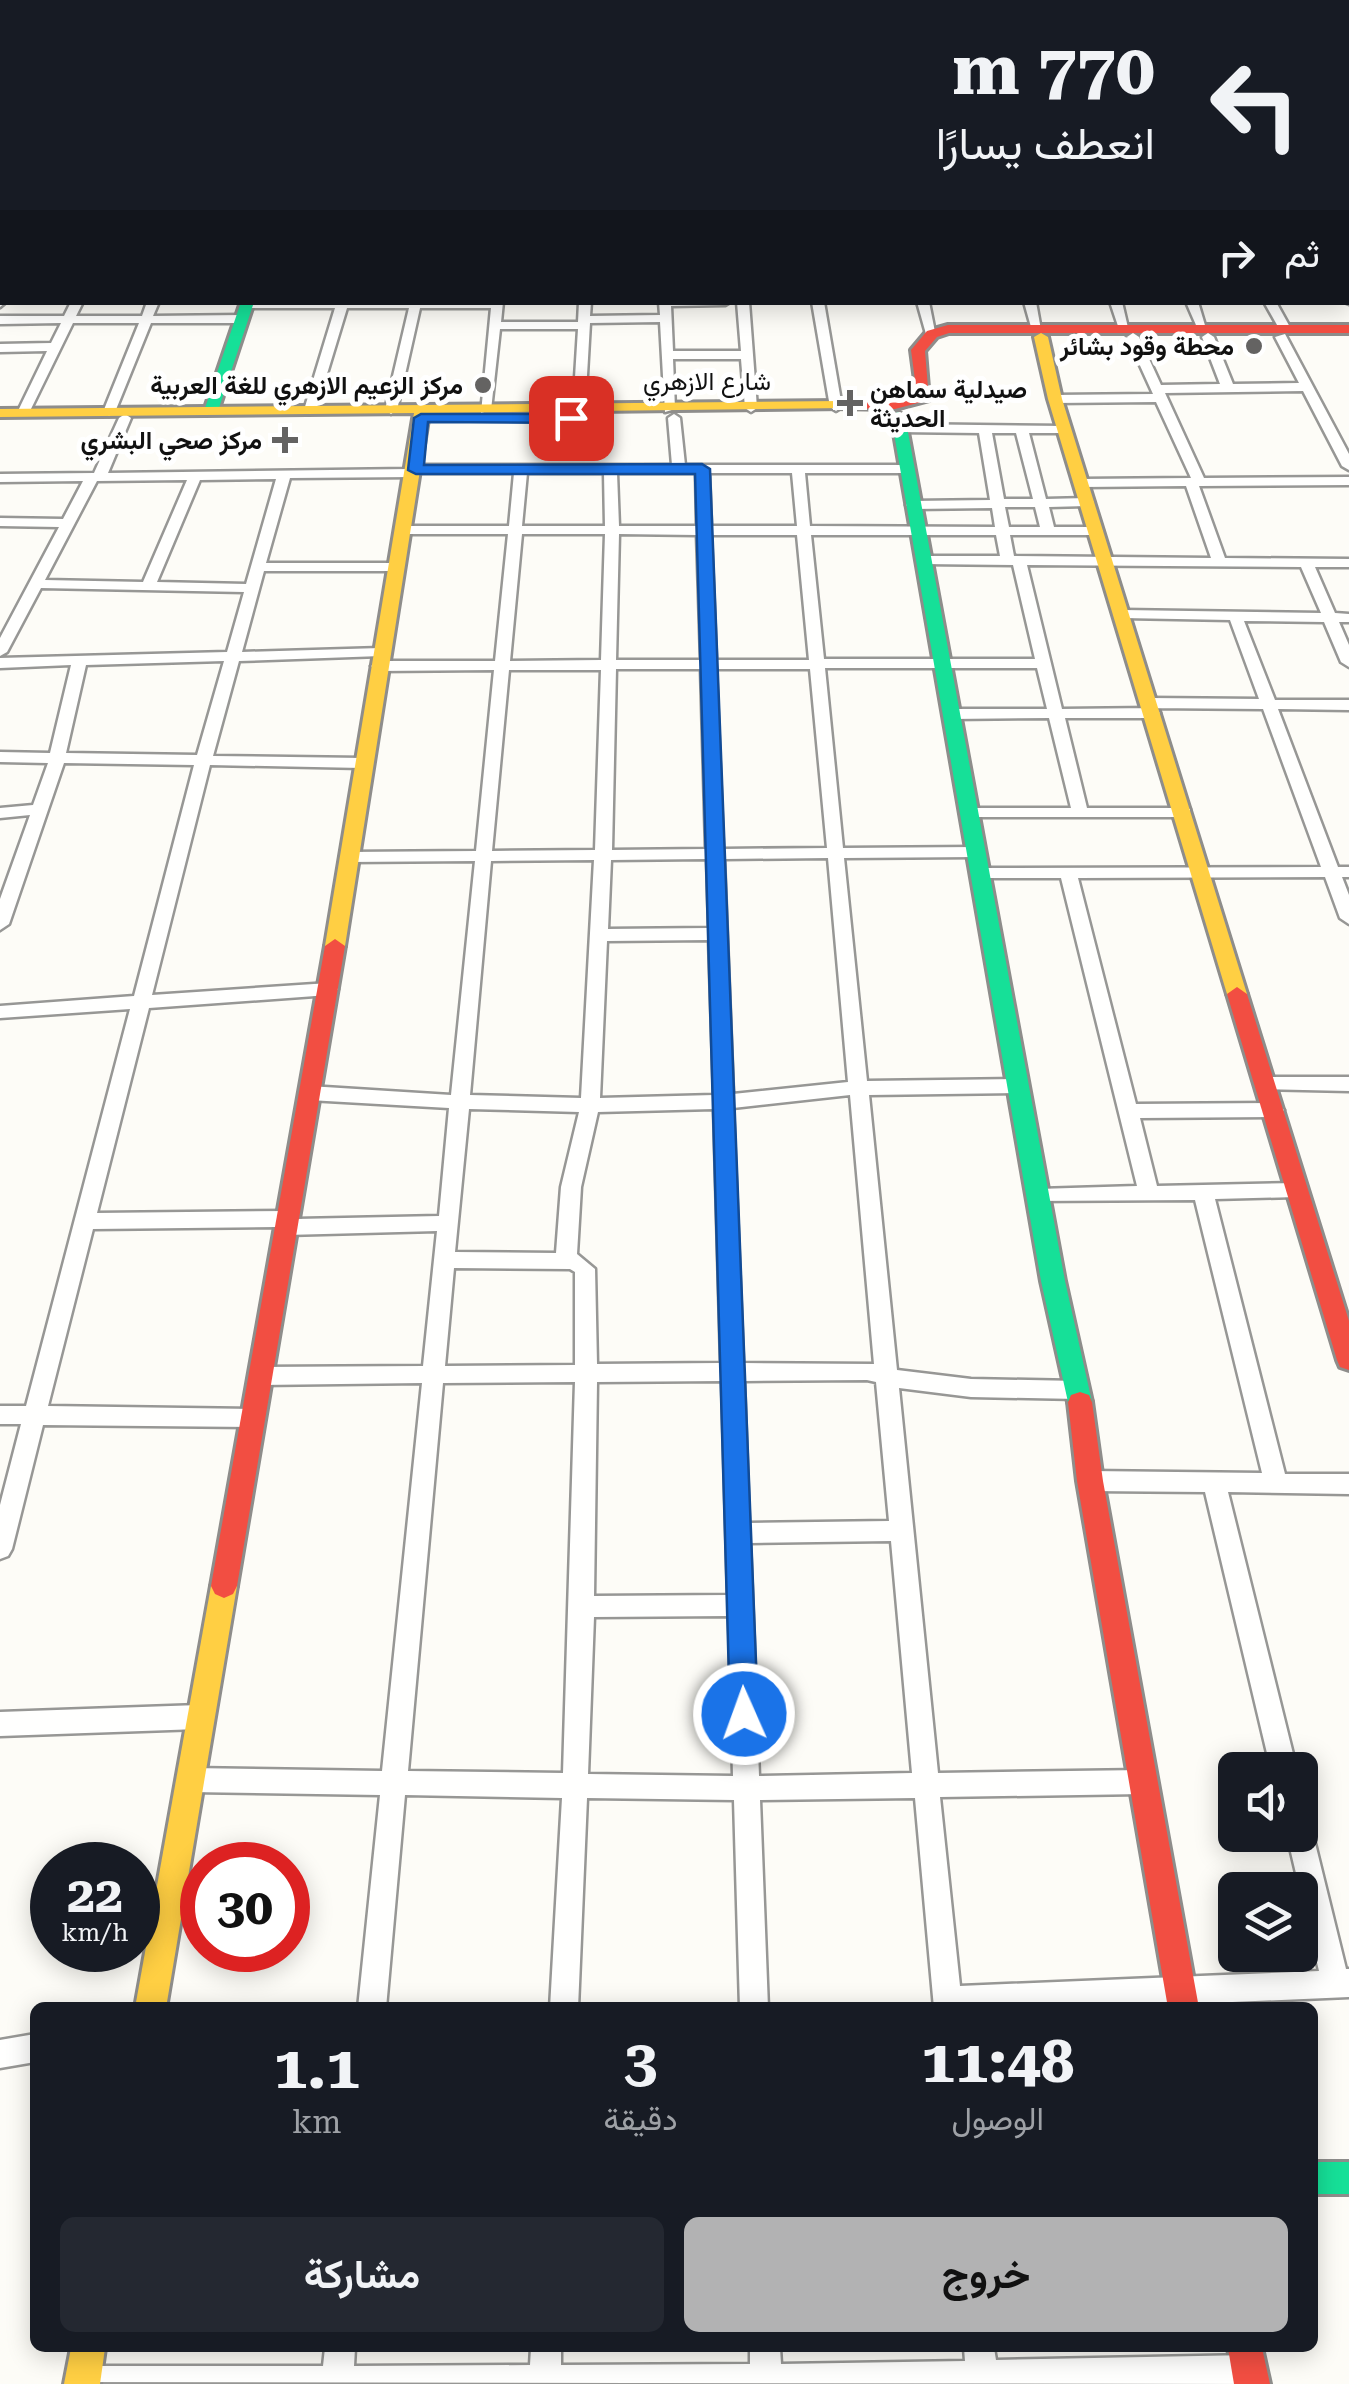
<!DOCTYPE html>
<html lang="ar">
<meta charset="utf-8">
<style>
:root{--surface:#171b24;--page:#242831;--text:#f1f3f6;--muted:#9ea1a6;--accent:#b2b2b3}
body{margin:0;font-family:"Roboto Serif",Vazirmatn,serif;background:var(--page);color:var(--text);direction:rtl;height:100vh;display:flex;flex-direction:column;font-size:38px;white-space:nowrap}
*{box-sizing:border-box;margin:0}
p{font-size:32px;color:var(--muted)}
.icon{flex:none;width:55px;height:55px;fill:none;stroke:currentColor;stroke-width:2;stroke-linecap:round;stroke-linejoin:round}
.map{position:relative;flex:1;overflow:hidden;direction:ltr}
.panel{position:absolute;left:30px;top:2002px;width:1288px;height:350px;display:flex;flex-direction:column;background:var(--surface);border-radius:15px;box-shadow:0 5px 25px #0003;direction:rtl}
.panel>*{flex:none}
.hud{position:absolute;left:0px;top:0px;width:1350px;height:305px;box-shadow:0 5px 25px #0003;direction:rtl;background:#171b24;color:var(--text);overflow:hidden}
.fabs{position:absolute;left:1218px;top:1752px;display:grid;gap:20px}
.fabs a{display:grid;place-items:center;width:100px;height:100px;border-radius:15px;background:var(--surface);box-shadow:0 5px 25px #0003;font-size:50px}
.speed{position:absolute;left:30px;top:1842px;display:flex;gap:20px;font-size:50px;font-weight:700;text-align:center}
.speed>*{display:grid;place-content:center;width:130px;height:130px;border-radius:50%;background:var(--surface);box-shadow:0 5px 25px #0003;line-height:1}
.speed small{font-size:25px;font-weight:400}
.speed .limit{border:15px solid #d22;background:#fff;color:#111}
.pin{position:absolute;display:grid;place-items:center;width:85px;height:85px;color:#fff;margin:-42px;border-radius:20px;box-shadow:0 5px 15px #0006}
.me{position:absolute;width:110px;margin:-55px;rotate:358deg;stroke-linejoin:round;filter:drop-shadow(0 0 8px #0008)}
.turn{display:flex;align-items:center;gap:35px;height:210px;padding:0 30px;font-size:45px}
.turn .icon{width:130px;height:130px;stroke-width:2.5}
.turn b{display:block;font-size:70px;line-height:85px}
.then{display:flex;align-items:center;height:95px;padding:0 30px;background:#0003;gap:20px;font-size:38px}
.eta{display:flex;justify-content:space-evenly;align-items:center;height:170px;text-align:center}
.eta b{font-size:60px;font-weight:700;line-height:70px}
.action{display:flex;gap:20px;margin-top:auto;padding:20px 30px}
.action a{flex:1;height:115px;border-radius:15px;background:var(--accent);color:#111;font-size:40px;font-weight:700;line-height:115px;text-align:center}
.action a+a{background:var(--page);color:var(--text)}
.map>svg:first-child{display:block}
</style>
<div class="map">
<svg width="1349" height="2384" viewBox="0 0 1349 2384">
<rect width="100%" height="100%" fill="#fdfcf7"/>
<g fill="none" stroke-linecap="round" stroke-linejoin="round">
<g stroke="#979795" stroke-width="5">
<g id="street">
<rect x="464" y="0" width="8" height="2"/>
<rect x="524" y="0" width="8" height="2"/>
<rect x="582" y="0" width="8" height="2"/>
<rect x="651" y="0" width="8" height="2"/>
<polygon points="936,0 944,0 945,2 937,2"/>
<rect x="999" y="0" width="8" height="2"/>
<polygon points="1117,0 1125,0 1126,2 1118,2"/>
<polygon points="1175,0 1183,0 1184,2 1176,2"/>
<polygon points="1258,0 1267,0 1268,2 1260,2"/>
<rect x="1348" y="11" width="1" height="6"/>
<rect x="1348" y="50" width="1" height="6"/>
<rect x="0" y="101" width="2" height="6"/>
<rect x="1348" y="116" width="1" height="6"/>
<rect x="1348" y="184" width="1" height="6"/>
<rect x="0" y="220" width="2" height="6"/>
<rect x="0" y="243" width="2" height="6"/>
<rect x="1348" y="261" width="1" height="6"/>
<polygon points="1348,295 1349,295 1349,304 1344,302 1348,302"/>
<polygon points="0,296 2,302 6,302 0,307"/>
<polygon points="71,302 83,302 76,316 142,316 147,302 159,302 153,316 242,315 248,319 242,323 151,323 115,412 109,416 103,412 139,323 73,323 29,413 19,416 17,413 47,351 0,352 0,344 51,343 61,323 0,324 0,316 64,316"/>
<polygon points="503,302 501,322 578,322 579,302 591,302 590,316 660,315 659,302 730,302 725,305 671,306 673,351 741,351 737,302 749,302 757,408 751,412 745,408 741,359 673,359 675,409 665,412 660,322 590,323 585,410 579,414 573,410 578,329 500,329 491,410 481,413 491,308 420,308 397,410 391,414 385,410 409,308 347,308 316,410 310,414 304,410 335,308 247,308 241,305"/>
<polygon points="812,302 824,302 842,407 836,411 830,407"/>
<polygon points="917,302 929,302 936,337 926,334"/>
<polygon points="1024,302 1036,302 1041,330 1031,327"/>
<polygon points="1110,302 1122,302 1129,332 1119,329"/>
<polygon points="1186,302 1198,302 1207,332 1199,332"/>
<polygon points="1264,302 1276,302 1291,329 1289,332 1281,332"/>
<path d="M1133 333 1139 337 1161 385 1220 384 1202 337 1208 333 1214 337 1233 384 1299 383 1275 337 1285 334 1349 454V470L1342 466 1303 391 1165 393 1204 478 1349 477V485L1199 486 1225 558 1349 559V567H1315L1335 613 1349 614V622H1339L1349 645V667L1341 662 1324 622 1244 621 1275 700H1349V710L1278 709 1338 867H1349V877H1342L1349 895V924L1340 918 1325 877 1078 878 1136 1104 1274 1103 1284 1110 1274 1117 1140 1118 1157 1186 1297 1183 1307 1190 1297 1197 1215 1199 1285 1474H1349V1494L1228 1492 1297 1770H1271L1205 1492 1090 1491 1082 1488 1079 1481 1082 1474 1090 1471 1262 1473 1195 1200 1031 1201 1028 1196 1031 1191 1038 1189 1137 1186 1061 878H980L972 873 980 868 1321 867 1263 709 1149 708 1141 703 1149 698 1259 699 1230 620 1123 618 1116 614 1123 610 1321 613 1301 567 1027 565 1062 709 1152 708 1160 713 1152 718H1065L1087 808H1184L1190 809V817H963V809L969 808H1071L1049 718 951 719 943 714 951 709H1047L1037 668H825L843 848 976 847 984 852 976 857 844 858 867 1081 1018 1079 1028 1086 1018 1093 869 1095 897 1370 971 1379 1078 1381 1086 1384 1089 1390 1086 1396 1078 1399 971 1397 899 1388 938 1773 1143 1770 1152 1773 1156 1782 1152 1791 1143 1794 940 1797 960 1986 1319 1971 1287 1835H1300V1822L1309 1826 1313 1835 1346 1969H1349V1997L1096 2008H934L915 1798 760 1800 768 2008H740L734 1800 587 1798 578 2008H550L562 1798 405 1795 386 2008H358L380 1795 191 1792 182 1789 178 1780 182 1771 191 1768 382 1771 422 1383 260 1385 252 1382 249 1376 252 1370 260 1367 423 1366 437 1231 286 1235 279 1232 276 1227 93 1229 48 1406 253 1409 261 1412 264 1418 261 1424 253 1427 43 1425 12 1549 8 1556 0 1559V1505L21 1424H0V1406H26L130 1009 0 1018V1006L134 996 194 765 64 763 9 924 0 930V899L30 815 0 818V808L33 805 48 763 0 762V752L50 753 71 665 0 668V658L227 652 244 592 41 588 7 652 0 656V638L59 527 0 526V518L63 519 83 481 0 482V474L94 473 119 418 125 414 131 418 108 473 409 469 416 465H672L668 418 674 414 680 418 685 465H907L914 469 907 473H805L810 526 995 527 992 508 913 509 906 505 913 501 990 500 979 433 899 432 893 428 899 424 1064 426 1069 427V433H1029L1046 499 1087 498 1094 502 1087 506 1049 507 1054 527H1096L1103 531 1096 535H1010L1014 556 1211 558 1186 486 1082 487 1075 483 1082 479 1191 478 1156 402 1055 403 1049 399 1055 395 1153 394 1127 337ZM992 433H1016L1033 499H1004ZM421 473H514L509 526H406L399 530 406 534H508L495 661H379L371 666 379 671 494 670 476 851 349 852 341 857 349 862 475 861 451 1095 309 1086 299 1093 309 1100 449 1108 439 1216 297 1219 294 1214 287 1211 97 1213 149 1008 329 995 338 989 329 983 152 995 210 765 362 768 370 763 362 758 213 756 239 661 381 656 388 652 381 648 242 652 264 571H397L404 567 397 563H266L290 478 414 477ZM527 473H604L605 526H522ZM617 473H696L697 526H619ZM709 473H792L797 526H711ZM276 479 246 584 157 582 200 480ZM187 480 143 582 45 580 97 481ZM1005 507H1035L1040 527H1009ZM522 534H605L601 660 510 661ZM619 534 697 535 701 660H616ZM711 535H797L809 660H716ZM811 535H996L1000 556H923L916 560 923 564 1013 565 1035 659H824ZM224 661 197 755 66 753 86 665ZM616 669H701L706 849 612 850ZM716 669H810L827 848 723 849ZM509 670H601L595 850 492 851ZM828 858 848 1082 733 1094 724 859ZM707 859 709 928 608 929 611 860ZM594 860 581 1098 470 1095 491 861ZM709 940 714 1095 600 1098 607 941ZM850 1095 874 1364 743 1363 733 1108ZM469 1109 579 1112 561 1187 556 1253 455 1252ZM714 1109 721 1363 597 1364 595 1269 577 1254 581 1187 598 1112ZM454 1268 570 1269 575 1272V1365L445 1366ZM867 1380 876 1382 889 1521 749 1523 744 1381ZM722 1381 728 1595 594 1596 597 1382ZM575 1382 563 1773 408 1771 443 1383ZM891 1541 912 1773 759 1776 750 1543ZM729 1616 733 1776 588 1774 594 1617Z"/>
<polygon points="1266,1077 1349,1077 1349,1091 1259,1089 1257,1084 1259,1079"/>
<polygon points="199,1705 208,1709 211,1717 208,1725 199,1729 0,1736 0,1712"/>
<polygon points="35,2034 35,2062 0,2068 0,2040"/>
<polygon points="325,2348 355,2348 354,2366 530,2365 531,2348 561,2348 561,2365 750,2364 750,2348 780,2348 781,2364 965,2361 964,2348 994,2348 996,2360 1250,2355 1261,2360 1266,2371 1261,2382 1256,2384 66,2382 71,2371 82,2366 323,2366"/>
</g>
</g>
<g stroke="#8e8d8b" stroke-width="6">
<g id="fast">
<polygon points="1245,0 1256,0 1257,2 1247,2"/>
<polygon points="241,302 254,302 218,411 206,414 204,411"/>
<polygon points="898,412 905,416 1065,1281 1092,1402 1089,1409 1080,1412 1071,1409 1068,1402 1041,1281 891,416"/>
<rect x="1312" y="2162" width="37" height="32"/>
</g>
</g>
<g stroke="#8e8d8b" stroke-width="6">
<g id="slow">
<rect x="1348" y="148" width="1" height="9"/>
<polygon points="1041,333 1048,337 1062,399 1247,994 1244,999 1230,999 1227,994 1048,399 1034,337"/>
<polygon points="840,401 847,405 845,408 429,413 345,946 335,953 325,946 414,413 0,417 0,409"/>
<polygon points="224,1574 233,1578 237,1586 166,2008 135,2008 211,1586 215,1578"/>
<polygon points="71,2348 105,2348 100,2384 64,2384"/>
</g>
</g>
<g stroke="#8e8d8b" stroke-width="6">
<g id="jam">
<polygon points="948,325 1349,325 1349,333 949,333 937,337 925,351 929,400 895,409 835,408 833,405 840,401 895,401 917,395 911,350 927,331"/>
<polygon points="335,939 345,946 237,1586 233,1594 224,1598 215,1594 211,1586 325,946"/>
<polygon points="1237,987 1247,994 1349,1321 1349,1370 1340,1367 1337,1360 1227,994"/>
<polygon points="1080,1392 1089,1395 1092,1402 1103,1481 1199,2008 1168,2008 1077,1481 1068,1402 1071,1395"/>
<polygon points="1228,2348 1262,2348 1270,2384 1234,2384"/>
</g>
</g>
<use href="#street" fill="#fffffe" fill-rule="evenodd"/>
<use href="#fast" fill="#16e098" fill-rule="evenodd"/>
<use href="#slow" fill="#ffcf43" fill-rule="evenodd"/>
<use href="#jam" fill="#f24e42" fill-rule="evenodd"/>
</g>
<polygon fill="#1a73e8" stroke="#114b97" stroke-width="2.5" points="421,414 571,414 578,418 571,423 428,422 424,465 702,464 710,469 758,1714 754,1724 744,1728 734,1724 730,1714 695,474 416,474 408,470 414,418"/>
<g fill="#646362" stroke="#fff" stroke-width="4">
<circle cx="1254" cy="346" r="10"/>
<circle cx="483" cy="385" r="10"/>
<path d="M845 388h10v10h10v10h-10v10h-10v-10h-10v-10h10z"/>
<path d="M280 425h10v10h10v10h-10v10h-10v-10h-10v-10h10z"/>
</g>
<g text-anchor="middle" stroke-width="10" stroke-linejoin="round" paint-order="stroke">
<g font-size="25" font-weight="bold" fill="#111" stroke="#fff" text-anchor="end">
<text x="1234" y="355">محطة وقود بشائر</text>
<text x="463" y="394">مركز الزعيم الازهري للغة العربية</text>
<text x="870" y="398" text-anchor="start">صيدلية سماهن<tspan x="870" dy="29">الحديثة</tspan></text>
<text x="262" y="449">مركز صحي البشري</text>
</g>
<g font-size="25" fill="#111" stroke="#fff">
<text x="707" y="390">شارع الازهري</text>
</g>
</g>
</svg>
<div class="fabs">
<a><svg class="icon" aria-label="sound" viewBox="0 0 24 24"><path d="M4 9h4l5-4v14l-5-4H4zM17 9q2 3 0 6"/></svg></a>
<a><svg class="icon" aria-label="layers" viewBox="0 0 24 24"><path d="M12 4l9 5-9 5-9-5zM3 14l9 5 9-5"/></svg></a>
</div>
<div class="speed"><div>22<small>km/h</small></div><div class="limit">30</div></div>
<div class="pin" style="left:571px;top:418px;background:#d93025"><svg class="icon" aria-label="arrive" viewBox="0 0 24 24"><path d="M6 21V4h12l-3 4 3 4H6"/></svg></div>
<svg class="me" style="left:744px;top:1714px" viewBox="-20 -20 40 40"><circle r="17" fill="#1a73e8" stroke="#fff" stroke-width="3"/><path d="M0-11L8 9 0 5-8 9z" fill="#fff"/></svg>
<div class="hud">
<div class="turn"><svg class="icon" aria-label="left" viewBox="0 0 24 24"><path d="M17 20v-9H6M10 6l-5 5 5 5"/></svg><div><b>770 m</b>انعطف يسارًا</div></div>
<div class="then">ثم<svg class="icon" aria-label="right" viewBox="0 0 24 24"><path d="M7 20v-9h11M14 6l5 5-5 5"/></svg></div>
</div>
<section class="panel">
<div class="eta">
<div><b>11:48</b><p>الوصول</p></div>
<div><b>3</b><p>دقيقة</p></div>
<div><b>1.1</b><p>km</p></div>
</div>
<div class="action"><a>خروج</a><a>مشاركة</a></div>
</section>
</div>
